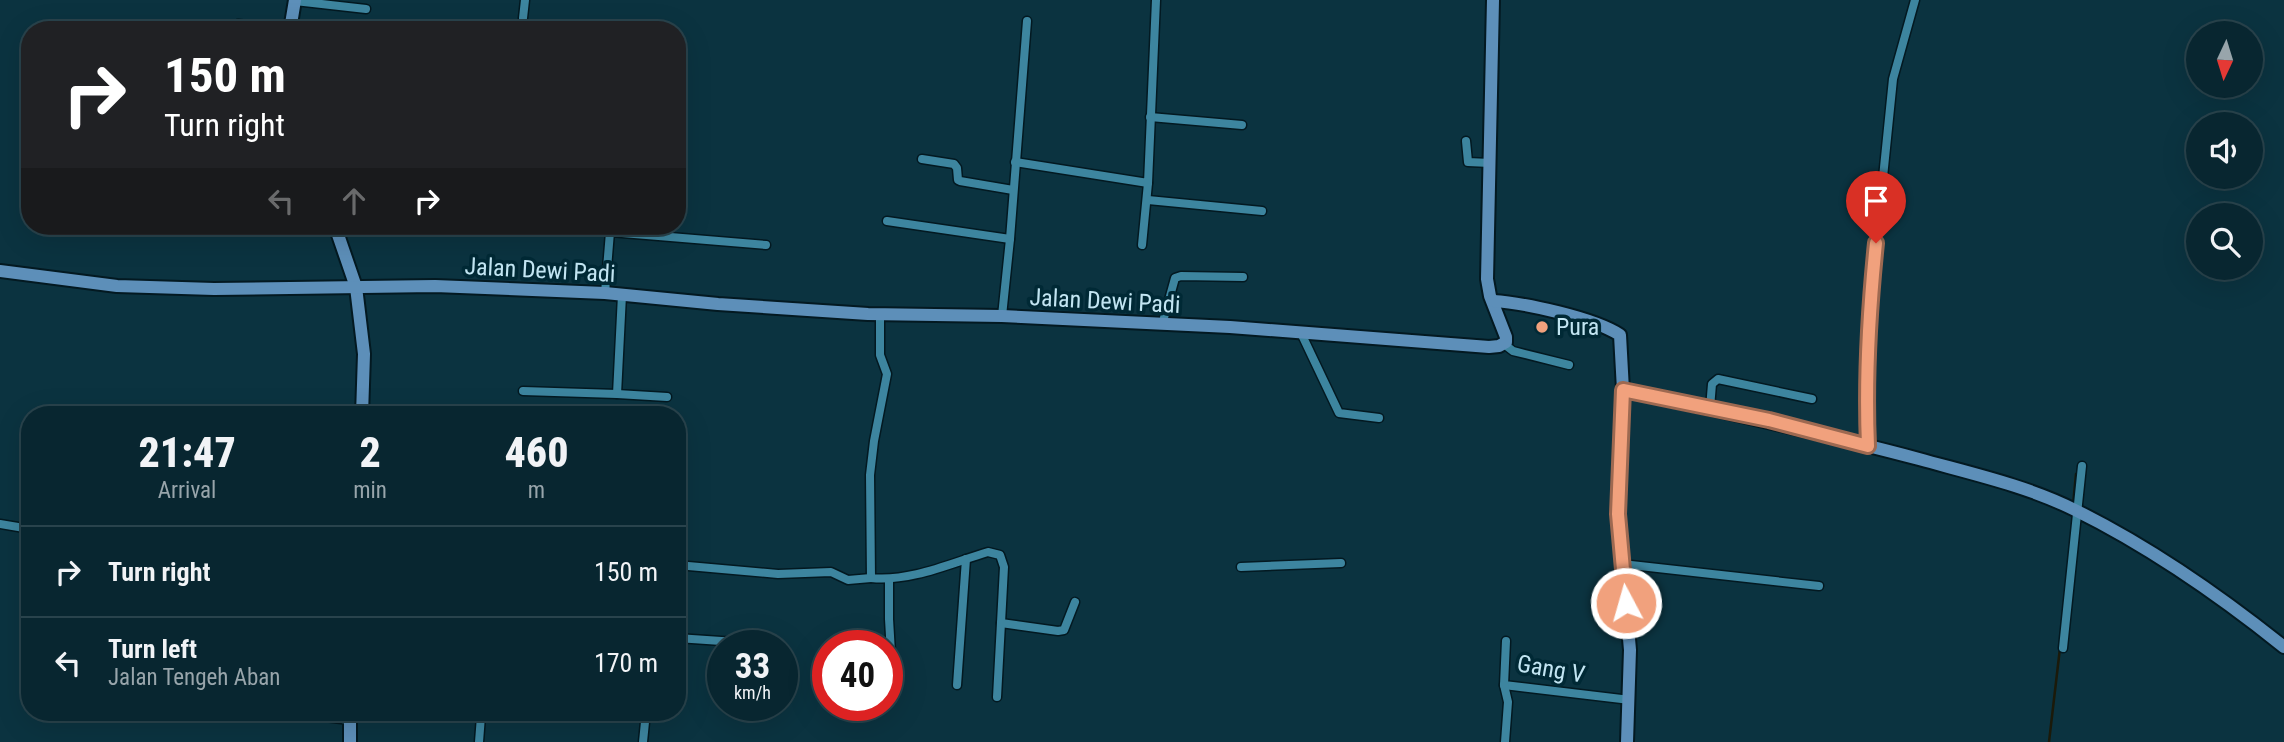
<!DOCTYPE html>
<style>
:root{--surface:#082630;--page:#16323c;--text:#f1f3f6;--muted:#98a5ab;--line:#29434c}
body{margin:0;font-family:"Roboto Condensed",sans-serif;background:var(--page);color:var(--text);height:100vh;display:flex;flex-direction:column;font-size:26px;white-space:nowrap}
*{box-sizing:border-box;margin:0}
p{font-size:23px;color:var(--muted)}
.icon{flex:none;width:38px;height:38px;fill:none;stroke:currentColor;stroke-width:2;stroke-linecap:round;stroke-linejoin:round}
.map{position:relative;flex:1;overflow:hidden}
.side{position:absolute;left:21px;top:406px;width:665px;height:315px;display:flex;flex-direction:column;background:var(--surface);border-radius:28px;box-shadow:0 7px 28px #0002,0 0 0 2px var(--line)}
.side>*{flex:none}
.guide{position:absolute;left:21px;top:21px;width:665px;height:214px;border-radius:28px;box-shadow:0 7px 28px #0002,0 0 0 2px var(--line);background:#202124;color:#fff;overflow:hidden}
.needle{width:46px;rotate:184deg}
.buttons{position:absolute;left:2186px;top:21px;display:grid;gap:14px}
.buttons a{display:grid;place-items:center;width:77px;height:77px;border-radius:50%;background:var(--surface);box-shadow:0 7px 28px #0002,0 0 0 2px var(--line);font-size:35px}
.speed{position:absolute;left:707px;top:630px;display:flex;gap:14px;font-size:35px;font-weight:700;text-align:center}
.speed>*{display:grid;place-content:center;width:91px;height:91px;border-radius:50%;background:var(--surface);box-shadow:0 7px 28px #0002,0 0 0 2px var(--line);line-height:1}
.speed small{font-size:18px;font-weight:400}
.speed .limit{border:10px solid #d22;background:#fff;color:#111}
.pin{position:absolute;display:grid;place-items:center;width:60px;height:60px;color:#fff;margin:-72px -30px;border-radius:50% 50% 50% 0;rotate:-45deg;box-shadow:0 0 7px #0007}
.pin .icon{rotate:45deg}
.me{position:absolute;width:77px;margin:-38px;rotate:354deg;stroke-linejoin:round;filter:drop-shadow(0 0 5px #0008)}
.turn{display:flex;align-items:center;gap:24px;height:147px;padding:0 28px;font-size:32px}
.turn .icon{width:91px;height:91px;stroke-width:2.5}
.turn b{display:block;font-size:49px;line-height:60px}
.lanes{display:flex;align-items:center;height:66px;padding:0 28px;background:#0003;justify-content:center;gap:35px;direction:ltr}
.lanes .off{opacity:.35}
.eta{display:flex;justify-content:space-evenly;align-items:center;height:119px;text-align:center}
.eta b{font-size:42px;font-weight:800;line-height:49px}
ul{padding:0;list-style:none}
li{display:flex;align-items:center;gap:21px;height:91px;padding:0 28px;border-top:2px solid var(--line)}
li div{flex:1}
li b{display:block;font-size:26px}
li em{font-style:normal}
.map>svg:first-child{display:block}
</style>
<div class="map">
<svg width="2284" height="742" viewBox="0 0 2284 742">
<rect width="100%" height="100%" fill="#0b3340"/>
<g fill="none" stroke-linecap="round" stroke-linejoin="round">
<g stroke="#1b1a0a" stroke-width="2.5">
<polyline points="2073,505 2076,474"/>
<polyline points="2049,742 2060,648"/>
</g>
<g stroke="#031921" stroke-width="11">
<g id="street">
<polyline points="295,1 366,9"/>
<polyline points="523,18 525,0"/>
<polyline points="238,24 290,29"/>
<polyline points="1150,117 1242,125"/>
<polyline points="1466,141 1468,162 1490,163"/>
<polyline points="922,159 954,164 957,168 958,180 960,181 1013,190"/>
<polyline points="1015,162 1148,183 1156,0"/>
<polyline points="1148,200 1262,211"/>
<polyline points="887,221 1010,239"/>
<polyline points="337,231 413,228"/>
<polyline points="1142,245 1148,183"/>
<polyline points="605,293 610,232 766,245"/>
<polyline points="622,295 617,394 667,397"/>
<path d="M880 315V355L887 374 874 441 870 475 871 578C911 582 951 563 988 552L1000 555 1004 567 997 697"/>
<polyline points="1002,316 1010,239 1027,21"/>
<polyline points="1162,325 1175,278 1181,276 1243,277"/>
<polyline points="1301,333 1339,413 1379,418"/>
<polyline points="1504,344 1513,351 1569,365"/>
<polyline points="523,391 617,394"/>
<polyline points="1710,408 1712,384 1718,379 1812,399"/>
<polyline points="1868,446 1866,382 1868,325 1893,79 1915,0"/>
<polyline points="0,524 30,529"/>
<polyline points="1622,564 1819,586"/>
<polyline points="677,565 778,574 831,572 848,580 871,578"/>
<polyline points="1241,567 1341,563"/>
<polyline points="889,580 889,619 893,687"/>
<polyline points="1001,623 1058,631 1064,630 1075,602"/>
<polyline points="677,638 736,642"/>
<polyline points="1506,641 1504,685 1630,700"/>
<polyline points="2063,648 2082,466"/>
<polyline points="957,685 966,559"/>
<polyline points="1504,685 1508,702 1505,742"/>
<polyline points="283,712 350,720"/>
<polyline points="479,742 481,716"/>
<polyline points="643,742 646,712"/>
</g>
</g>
<g stroke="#031921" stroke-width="16">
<g id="secondary">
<polyline points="290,30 295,0"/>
<polyline points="335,226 356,287 364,354 362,415"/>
<polyline points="0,271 117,286 214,289 435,286 605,293 718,304 868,314 1002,316 1230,327 1489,347 1499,346 1506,342 1506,337 1490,296 1487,279 1493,0"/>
<path d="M1493 301C1525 303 1594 318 1620 335L1623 390 1618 514 1630 650 1627 742"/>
<path d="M1623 390C1722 411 1821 433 1919 459 1969 473 2028 486 2075 510 2150 547 2219 595 2284 647"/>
<polyline points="350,742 350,712"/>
</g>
</g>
<use href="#street" stroke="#3d859f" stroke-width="8"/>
<use href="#secondary" stroke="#5d8fb9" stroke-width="12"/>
</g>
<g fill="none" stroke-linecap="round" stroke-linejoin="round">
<g stroke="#9d6951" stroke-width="18">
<path id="route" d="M1626 603 1618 514 1623 390 1769 420 1868 446C1865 377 1869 311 1876 243"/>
</g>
<use href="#route" stroke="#f1a17d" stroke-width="12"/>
</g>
<circle fill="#f1a17d" stroke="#002935" stroke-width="2.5" cx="1542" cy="327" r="7"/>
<g text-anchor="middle" stroke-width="7" stroke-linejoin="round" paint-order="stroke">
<g font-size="24" fill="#c2e5f2" stroke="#002935">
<text transform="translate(540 270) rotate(3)" y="8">Jalan Dewi Padi</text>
<text transform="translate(1105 301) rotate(3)" y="8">Jalan Dewi Padi</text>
<text transform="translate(1551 669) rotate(10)" y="8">Gang V</text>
</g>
<g font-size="24" fill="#c2e5f2" stroke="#002935" text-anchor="start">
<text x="1556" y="335">Pura</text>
</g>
</g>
</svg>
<div class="buttons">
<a><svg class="needle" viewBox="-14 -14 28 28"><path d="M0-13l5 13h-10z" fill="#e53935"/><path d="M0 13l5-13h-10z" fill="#98a5ab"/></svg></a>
<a><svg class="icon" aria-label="sound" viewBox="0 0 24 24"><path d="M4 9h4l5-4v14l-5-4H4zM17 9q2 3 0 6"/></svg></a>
<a><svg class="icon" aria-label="search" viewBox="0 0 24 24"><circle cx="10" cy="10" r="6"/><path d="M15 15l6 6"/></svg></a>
</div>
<div class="speed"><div>33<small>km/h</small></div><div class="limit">40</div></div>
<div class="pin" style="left:1876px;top:243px;background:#d93025"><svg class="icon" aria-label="arrive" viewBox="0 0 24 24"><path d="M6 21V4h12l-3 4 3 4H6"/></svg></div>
<svg class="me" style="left:1626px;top:603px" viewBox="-20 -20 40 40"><circle r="17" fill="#f1a17d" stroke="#fff" stroke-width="3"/><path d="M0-11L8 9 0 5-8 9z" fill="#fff"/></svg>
<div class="guide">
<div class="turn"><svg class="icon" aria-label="right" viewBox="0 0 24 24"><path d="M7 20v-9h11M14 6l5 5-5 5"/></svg><div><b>150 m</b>Turn right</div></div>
<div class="lanes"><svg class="icon off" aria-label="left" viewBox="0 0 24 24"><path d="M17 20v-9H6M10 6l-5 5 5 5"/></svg><svg class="icon off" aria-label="ahead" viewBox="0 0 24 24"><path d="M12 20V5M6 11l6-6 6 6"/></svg><svg class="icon" aria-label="right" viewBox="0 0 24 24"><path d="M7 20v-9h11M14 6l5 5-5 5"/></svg></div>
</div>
<section class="side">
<div class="eta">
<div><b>21:47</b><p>Arrival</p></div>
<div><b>2</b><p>min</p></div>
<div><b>460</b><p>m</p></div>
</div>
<ul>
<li><svg class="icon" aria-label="right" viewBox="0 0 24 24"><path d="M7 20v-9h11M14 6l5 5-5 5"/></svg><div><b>Turn right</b></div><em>150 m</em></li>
<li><svg class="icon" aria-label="left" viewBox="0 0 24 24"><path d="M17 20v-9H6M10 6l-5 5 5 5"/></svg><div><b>Turn left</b><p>Jalan Tengeh Aban</p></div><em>170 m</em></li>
</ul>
</section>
</div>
